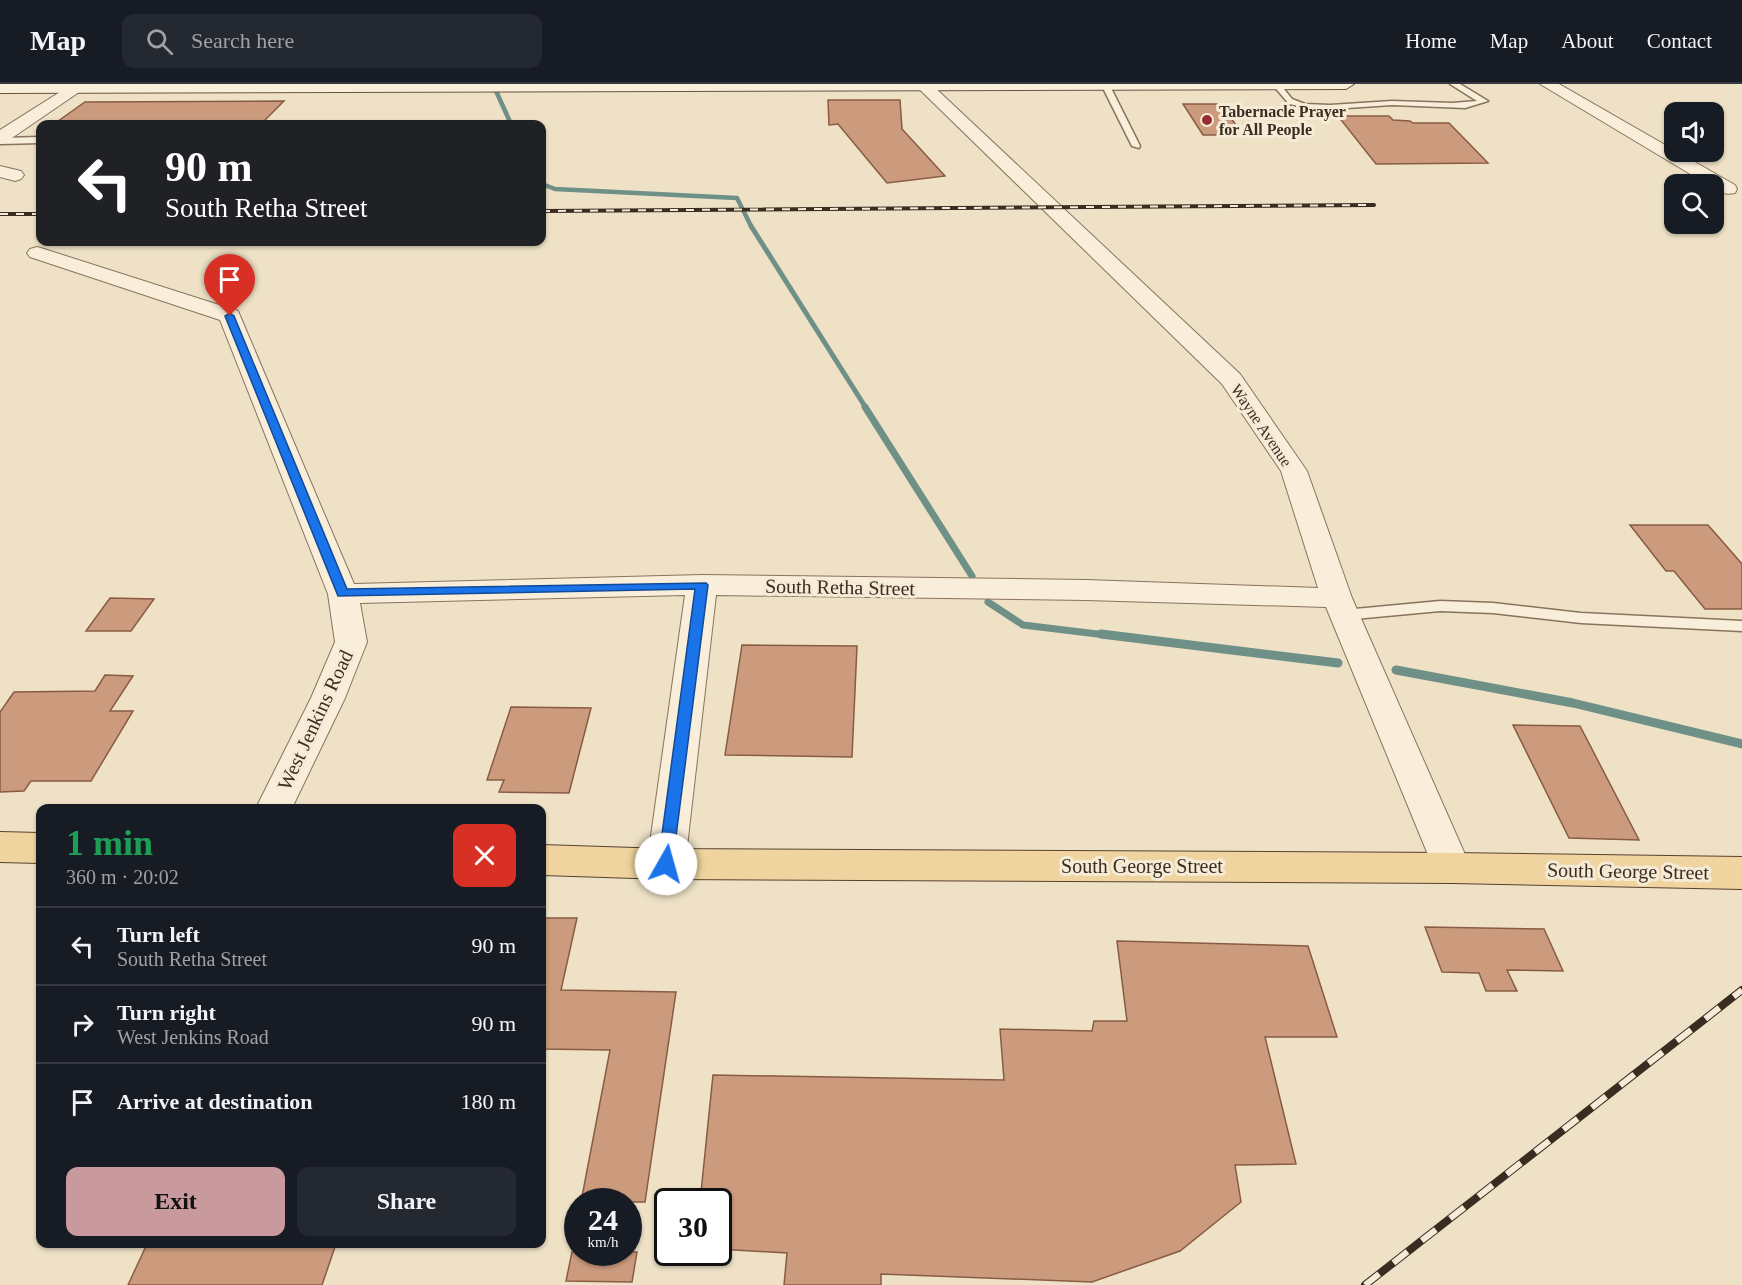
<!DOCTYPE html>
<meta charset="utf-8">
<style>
:root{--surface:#171b24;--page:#242831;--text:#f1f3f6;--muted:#9ea1a6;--line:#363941;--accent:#c99a9d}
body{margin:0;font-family:"Times New Roman",serif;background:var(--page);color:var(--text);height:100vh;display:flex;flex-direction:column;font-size:22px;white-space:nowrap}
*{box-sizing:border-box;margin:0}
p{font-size:20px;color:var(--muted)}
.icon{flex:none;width:33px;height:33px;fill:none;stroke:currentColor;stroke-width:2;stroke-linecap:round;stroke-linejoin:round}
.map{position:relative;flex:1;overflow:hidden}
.panel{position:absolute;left:36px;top:720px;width:510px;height:444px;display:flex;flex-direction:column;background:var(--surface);border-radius:12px;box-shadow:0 2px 4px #0004}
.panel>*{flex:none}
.hud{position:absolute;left:36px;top:36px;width:510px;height:126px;border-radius:12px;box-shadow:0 2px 4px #0004;background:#202124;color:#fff;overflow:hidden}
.fabs{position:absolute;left:1664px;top:18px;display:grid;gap:12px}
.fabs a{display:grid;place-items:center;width:60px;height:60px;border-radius:12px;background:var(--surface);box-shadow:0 2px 4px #0004;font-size:30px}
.speed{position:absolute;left:564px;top:1104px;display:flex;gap:12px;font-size:30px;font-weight:700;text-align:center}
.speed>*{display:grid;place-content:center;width:78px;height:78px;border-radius:50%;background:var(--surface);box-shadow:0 2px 4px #0004;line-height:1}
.speed small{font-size:15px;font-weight:400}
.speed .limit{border:3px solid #111;border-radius:9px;background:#fff;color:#111}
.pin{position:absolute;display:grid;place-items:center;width:51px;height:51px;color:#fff;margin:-62px -26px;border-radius:50% 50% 50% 0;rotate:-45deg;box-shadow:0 0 6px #0007}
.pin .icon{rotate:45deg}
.me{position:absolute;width:66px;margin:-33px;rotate:7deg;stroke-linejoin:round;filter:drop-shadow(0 0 4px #0008)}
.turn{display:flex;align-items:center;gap:21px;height:126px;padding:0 30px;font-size:27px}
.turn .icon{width:78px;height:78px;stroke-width:2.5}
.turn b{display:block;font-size:42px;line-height:51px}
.round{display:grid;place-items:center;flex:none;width:63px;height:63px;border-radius:12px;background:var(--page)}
.headline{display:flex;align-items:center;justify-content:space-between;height:102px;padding:0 30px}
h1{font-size:36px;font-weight:700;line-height:45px;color:#1e9e55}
.action{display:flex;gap:12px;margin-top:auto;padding:12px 30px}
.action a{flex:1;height:69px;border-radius:12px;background:var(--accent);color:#111;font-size:24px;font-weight:700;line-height:69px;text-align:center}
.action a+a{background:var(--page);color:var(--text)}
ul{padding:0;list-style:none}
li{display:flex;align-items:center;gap:18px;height:78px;padding:0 30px;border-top:2px solid var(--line)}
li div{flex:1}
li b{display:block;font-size:22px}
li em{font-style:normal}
header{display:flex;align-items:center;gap:36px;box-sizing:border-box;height:84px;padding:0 30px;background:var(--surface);border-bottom:2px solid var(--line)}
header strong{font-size:28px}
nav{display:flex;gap:33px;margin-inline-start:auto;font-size:21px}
.search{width:420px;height:54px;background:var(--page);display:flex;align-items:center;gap:15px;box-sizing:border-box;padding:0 21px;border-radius:12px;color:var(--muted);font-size:22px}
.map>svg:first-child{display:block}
</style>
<header>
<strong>Map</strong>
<div class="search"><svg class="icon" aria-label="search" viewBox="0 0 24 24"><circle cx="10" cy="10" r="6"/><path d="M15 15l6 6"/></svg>Search here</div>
<nav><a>Home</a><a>Map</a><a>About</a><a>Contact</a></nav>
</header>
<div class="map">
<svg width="1742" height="1201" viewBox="0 0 1742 1201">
<rect width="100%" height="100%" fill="#eee1c6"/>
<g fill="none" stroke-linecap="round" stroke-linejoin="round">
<g stroke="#6e9087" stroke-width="4.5">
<polyline points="496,7 511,40"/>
<polyline points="542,100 555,105 737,114 752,144"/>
</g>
<polyline stroke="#6e9087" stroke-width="5" points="751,142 866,324"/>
<g stroke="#6e9087" stroke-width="7">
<polyline points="865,323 972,492"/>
<polyline points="988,518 1023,541 1114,552"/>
</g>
<g stroke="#6e9087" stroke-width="9">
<polyline points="1101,550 1338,579"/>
<polyline points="1396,586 1573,619 1742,660"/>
</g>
</g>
<g fill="#cc9b7d" stroke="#885c42" stroke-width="1.5">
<polygon points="828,16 900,16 902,45 945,92 887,99 838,40 829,41"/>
<polygon points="284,17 261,40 54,40 85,18"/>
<polygon points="1183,20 1221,20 1243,51 1203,51"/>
<polygon points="1338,32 1389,32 1393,36 1410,37 1413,39 1449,39 1488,79 1376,80"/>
<polygon points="1630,441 1708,441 1742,480 1742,525 1705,525 1674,487 1666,487"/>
<polygon points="110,514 154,515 131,547 86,547"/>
<polygon points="742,561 857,562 852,673 725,671"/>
<polygon points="105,591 133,592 110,627 133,627 91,697 31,697 24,707 0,708 0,628 14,608 95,607"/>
<polygon points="511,623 591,624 569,709 499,708 504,696 487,696"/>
<polygon points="1513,641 1580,642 1639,756 1569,754"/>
<polygon points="542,834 577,834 561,906 676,908 645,1118 581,1118 610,966 542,965"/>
<polygon points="1425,843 1544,845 1563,887 1507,886 1517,907 1486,907 1479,889 1442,888"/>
<polygon points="1117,857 1308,862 1337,953 1265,953 1296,1080 1235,1081 1241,1118 1180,1167 1092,1198 881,1190 881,1201 784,1201 787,1169 718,1165 718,1118 700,1118 713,991 1004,996 1000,945 1092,947 1094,937 1127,937"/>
<polygon points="147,1160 336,1160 322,1201 128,1201"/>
<polygon points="572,1168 637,1168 632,1198 566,1197"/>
</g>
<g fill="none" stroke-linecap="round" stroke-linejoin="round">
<g stroke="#89735c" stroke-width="3">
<g id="lane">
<polygon points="1101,0 1109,0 1140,62 1139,64 1132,62"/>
<polygon points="1272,0 1280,0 1292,15 1305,20 1330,21 1392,17 1452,19 1477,17 1450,0 1460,0 1488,17 1465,24 1392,21 1317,26 1289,20"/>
<polygon points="40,53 40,59 0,60 0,54"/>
<polygon points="1440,517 1493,519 1581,529 1742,537 1742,547 1581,539 1493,529 1440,527 1344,536 1336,531 1344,526"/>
</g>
</g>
<g stroke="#89735c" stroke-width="2">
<g id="street">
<polygon points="914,0 931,0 1240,290 1307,387 1352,514 1471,784 1466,795 1452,799 1438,795 1326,523 1086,516 716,511 685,780 679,791 666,795 653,791 647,780 685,511 360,519 367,558 345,614 292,724 256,724 311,614 335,558 328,510 220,236 30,173 27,169 30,165 37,163 44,165 238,227 354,500 702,491 1086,496 1318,504 1281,387 1222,300"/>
<path d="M1540 0H1559L1735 101 1737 105 1735 109C1726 111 1721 109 1713 104V100H1707Z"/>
<polygon points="71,1 80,0 85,4 6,58 0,59 0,46"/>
<polygon points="0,82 21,87 24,91 21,95 15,97 0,93"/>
</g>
</g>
<g stroke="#6b543f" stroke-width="2">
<polygon id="secondary" points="0,0 1354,0 1346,5 0,9"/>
</g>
<g stroke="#574130" stroke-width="2">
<g id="primary">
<polygon points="0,748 40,749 40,779 0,778"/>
<polygon points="542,761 666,765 1452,769 1742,773 1742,805 1452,799 666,795 542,791"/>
</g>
</g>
<use href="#lane" fill="#f9eeda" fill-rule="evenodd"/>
<use href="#street" fill="#f9eeda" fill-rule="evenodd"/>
<use href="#secondary" fill="#f9eeda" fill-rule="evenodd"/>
<use href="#primary" fill="#f0d49f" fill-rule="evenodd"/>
<g stroke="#3a2c20" stroke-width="4">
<g id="rail-far1">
<polyline points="542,127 1374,121"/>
<polyline points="0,130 40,130"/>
</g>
</g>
<g stroke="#3a2c20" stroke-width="8">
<polyline id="rail" points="1365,1201 1742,906"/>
</g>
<use href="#rail-far1" stroke="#f5ebd6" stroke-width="2" stroke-dasharray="8" stroke-linecap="butt"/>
<use href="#rail" stroke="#f5ebd6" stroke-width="6" stroke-dasharray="18" stroke-linecap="butt"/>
</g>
<polygon fill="#1a73e8" stroke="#114b97" stroke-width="1.5" points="230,229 234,232 347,505 706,499 708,501 672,784 666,786 660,784 658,780 695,505 338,512 225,232"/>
<circle fill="#982d31" stroke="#f5ebd6" stroke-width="2" cx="1207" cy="36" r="6"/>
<g text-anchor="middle" stroke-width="6" stroke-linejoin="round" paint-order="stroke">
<g font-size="16" font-weight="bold" fill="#3a2c20" stroke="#f5ebd6" text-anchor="start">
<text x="1219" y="33">Tabernacle Prayer<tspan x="1219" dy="18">for All People</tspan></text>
</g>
<g font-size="16" fill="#3a2c20" stroke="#f5ebd6">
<text transform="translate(1262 341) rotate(56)" y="6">Wayne Avenue</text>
</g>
<g font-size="20" fill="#3a2c20" stroke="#f5ebd6">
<text transform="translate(840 503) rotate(1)" y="7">South Retha Street</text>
<text transform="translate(315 636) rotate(-65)" y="7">West Jenkins Road</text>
<text x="1142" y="789">South George Street</text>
<text transform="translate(1628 787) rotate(1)" y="7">South George Street</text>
</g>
</g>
</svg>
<div class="fabs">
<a><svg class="icon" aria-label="sound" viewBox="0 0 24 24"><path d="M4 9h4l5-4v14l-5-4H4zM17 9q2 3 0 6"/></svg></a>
<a><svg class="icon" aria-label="search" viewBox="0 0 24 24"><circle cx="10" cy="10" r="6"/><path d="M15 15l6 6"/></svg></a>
</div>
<div class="speed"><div>24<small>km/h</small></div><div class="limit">30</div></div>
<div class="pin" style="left:230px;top:232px;background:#d93025"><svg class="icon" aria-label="arrive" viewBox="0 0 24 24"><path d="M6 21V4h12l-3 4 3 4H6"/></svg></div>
<svg class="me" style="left:666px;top:780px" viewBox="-20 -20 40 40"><circle r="19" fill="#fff"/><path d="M0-13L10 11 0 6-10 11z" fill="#1a73e8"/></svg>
<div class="hud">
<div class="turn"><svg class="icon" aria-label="left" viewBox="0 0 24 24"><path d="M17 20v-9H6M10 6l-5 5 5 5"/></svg><div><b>90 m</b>South Retha Street</div></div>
</div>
<section class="panel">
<div class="headline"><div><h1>1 min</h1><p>360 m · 20:02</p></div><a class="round" style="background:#d93025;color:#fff"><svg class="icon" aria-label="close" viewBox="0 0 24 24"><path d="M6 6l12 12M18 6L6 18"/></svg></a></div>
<ul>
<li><svg class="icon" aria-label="left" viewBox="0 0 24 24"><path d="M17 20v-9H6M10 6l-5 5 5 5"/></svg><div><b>Turn left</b><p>South Retha Street</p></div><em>90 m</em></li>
<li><svg class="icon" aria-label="right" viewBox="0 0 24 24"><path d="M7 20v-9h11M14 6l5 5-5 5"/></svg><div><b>Turn right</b><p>West Jenkins Road</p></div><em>90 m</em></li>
<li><svg class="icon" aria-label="arrive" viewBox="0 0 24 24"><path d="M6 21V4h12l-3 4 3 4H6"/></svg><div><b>Arrive at destination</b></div><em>180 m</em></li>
</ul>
<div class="action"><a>Exit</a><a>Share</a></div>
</section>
</div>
